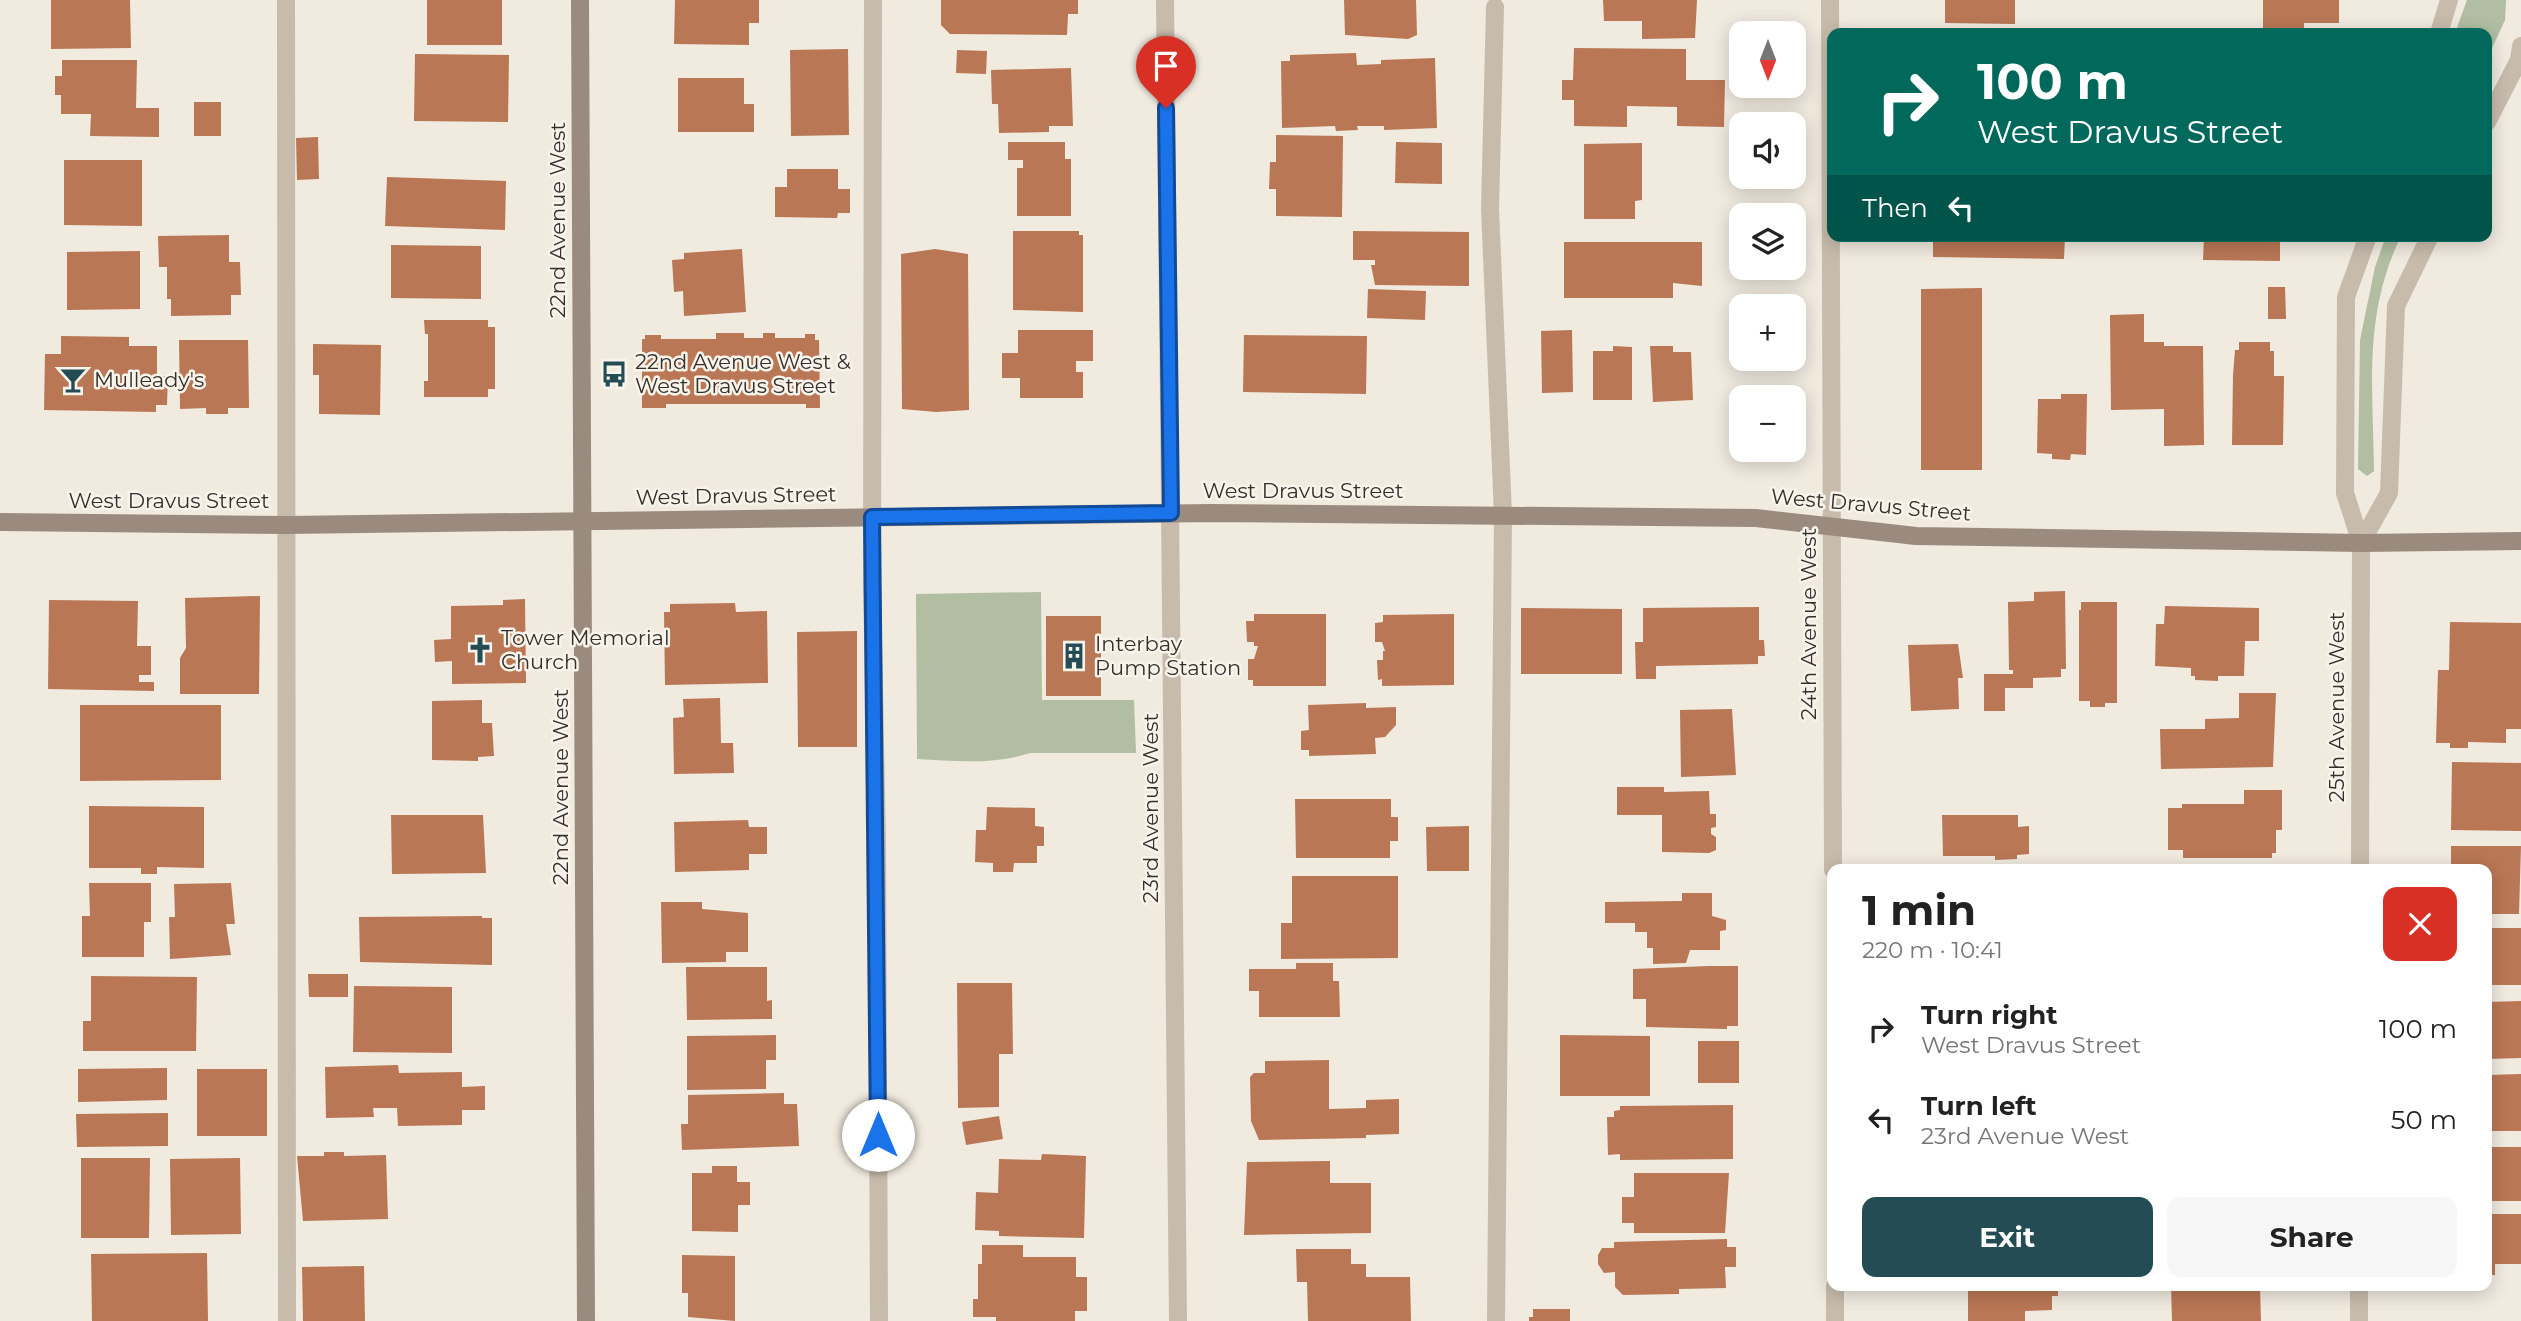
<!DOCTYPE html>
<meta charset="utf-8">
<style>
:root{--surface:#fff;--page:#f6f6f6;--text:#222;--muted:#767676;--accent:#244c54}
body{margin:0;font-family:Montserrat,sans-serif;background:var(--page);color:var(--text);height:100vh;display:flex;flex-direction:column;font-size:26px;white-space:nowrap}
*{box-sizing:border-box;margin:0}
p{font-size:23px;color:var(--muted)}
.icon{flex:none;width:38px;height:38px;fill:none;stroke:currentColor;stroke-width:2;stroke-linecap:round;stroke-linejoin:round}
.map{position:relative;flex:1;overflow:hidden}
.side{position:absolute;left:1827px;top:864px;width:665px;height:427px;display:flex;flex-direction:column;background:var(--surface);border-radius:14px;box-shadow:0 4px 18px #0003}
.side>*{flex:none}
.banner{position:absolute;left:1827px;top:28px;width:665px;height:214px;border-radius:14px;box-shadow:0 4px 18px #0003;background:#00695c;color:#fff;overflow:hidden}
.needle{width:46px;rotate:180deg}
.fabs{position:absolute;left:1729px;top:21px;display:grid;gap:14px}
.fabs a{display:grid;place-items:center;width:77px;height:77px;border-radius:14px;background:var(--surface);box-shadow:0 4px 18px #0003;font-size:35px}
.pin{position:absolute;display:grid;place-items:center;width:60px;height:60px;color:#fff;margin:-72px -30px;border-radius:50% 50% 50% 0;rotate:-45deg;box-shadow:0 0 7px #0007}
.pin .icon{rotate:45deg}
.me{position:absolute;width:77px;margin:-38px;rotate:0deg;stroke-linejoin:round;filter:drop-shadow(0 0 5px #0008)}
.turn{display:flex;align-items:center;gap:24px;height:147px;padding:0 35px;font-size:32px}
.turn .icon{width:91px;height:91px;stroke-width:2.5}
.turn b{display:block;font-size:49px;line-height:60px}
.then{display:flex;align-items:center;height:66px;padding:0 35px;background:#0003;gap:14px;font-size:26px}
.round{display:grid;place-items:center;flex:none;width:74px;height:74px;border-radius:14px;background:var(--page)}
.head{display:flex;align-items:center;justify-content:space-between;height:119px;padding:0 35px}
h1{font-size:42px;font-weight:700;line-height:52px}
.cta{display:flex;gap:14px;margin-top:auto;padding:14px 35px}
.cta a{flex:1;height:80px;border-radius:14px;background:var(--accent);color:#fff;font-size:28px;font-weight:700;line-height:80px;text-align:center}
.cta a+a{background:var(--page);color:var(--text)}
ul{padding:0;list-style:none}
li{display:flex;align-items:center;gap:21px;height:91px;padding:0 35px}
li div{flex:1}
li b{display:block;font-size:26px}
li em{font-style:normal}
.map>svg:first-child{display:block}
</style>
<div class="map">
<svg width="2521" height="1321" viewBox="0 0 2521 1321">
<rect width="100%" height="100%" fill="#f0eadf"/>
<g fill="#b1bea1">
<polygon points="2467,0 2506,0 2505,20 2487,59 2487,33 2455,33"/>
<path d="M2386 236H2401C2363 314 2373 387 2374 471L2367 476 2358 469 2360 340 2375 267Z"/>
<path d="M1041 592 1042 700H1134L1136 753H1030C994 765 955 761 917 759L916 594Z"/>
</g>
<g fill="#b97755">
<polygon points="51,0 130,0 131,48 51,49"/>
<rect x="427" y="0" width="75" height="45"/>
<polygon points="675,0 759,0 759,23 749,23 749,45 674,44"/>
<polygon points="941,0 1078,0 1078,14 1068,14 1067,35 950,34 941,25"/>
<polygon points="1344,0 1416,0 1417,35 1408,39 1345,35"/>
<polygon points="1603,0 1697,0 1695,38 1642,39 1642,21 1604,21"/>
<polygon points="1945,0 2015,0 2015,24 1945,23"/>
<polygon points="2263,0 2339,0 2339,23 2304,23 2304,31 2311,33 2245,33 2245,29 2263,29"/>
<polygon points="1574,48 1686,49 1686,80 1725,80 1724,127 1677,126 1677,107 1627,106 1627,127 1574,126 1574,100 1562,100 1562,80 1573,80"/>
<polygon points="848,49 849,135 791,136 790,50"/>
<polygon points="957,50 987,51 986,74 956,73"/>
<polygon points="1356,53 1357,65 1381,64 1381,60 1435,58 1437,128 1384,130 1384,126 1357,126 1358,130 1336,131 1335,126 1282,128 1281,61 1290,61 1290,55"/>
<polygon points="415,54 509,55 508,122 414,121"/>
<polygon points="62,60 137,60 136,108 159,108 159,137 90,136 91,114 61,114 61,95 55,95 55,76 62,76"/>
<polygon points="1071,68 1073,126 1049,126 1049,132 999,133 998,104 992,104 991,70"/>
<polygon points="678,78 744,78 744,104 754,104 754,132 678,132"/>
<rect x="194" y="102" width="27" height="34"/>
<polygon points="1276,135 1343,136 1342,217 1276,216 1276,189 1269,189 1270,162 1276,162"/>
<polygon points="318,137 319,179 297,180 296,138"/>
<polygon points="1008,142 1065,142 1065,159 1071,159 1071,216 1017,216 1017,168 1023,168 1023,160 1008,160"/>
<polygon points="1396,142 1442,143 1442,184 1395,183"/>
<polygon points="1642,143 1642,200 1635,201 1635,219 1584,219 1584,144"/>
<polygon points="64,160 142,160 142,226 64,225"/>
<polygon points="787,169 838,169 838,189 850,189 850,213 838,213 837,218 775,217 775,187 787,187"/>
<polygon points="387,177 506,181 505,230 385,226"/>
<polygon points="1013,231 1079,231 1079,235 1083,235 1083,312 1013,310"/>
<polygon points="1353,231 1469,232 1469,286 1375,285 1371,265 1375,265 1375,260 1353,260"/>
<polygon points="229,235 229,262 240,262 241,295 231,295 231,315 171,316 171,299 167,299 167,267 159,267 158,236"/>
<polygon points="1926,236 2065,236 2064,259 1933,257 1933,242 1926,242"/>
<polygon points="2280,236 2280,261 2203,260 2204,237 2206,236"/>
<polygon points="1564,242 1702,242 1702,286 1673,283 1673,298 1564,298"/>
<polygon points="391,245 481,246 481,299 391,298"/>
<polygon points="742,249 746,312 684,316 683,291 674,292 672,260 684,259 684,253"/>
<polygon points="935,249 968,254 969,410 936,412 902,409 901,254"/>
<polygon points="140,251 140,309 67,310 67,252"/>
<polygon points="2268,287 2285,287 2286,319 2268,319"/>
<polygon points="1982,288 1982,470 1921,470 1921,289"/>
<polygon points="1368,289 1426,291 1425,320 1367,318"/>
<polygon points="2144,314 2144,342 2164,342 2164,346 2203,346 2204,445 2164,446 2164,409 2111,410 2110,315"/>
<polygon points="424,320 488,320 488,327 495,327 495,389 488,389 488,397 424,397 424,381 428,381 428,334 425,334"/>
<polygon points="1018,330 1093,330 1093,361 1076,361 1076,372 1083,372 1083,398 1020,398 1020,378 1002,378 1002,353 1018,353"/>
<polygon points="1572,330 1573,392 1542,393 1541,331"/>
<polygon points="716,333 744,333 744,338 763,338 763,333 775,333 775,338 805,338 805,334 815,334 815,340 819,340 820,408 806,408 806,404 666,404 666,408 642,408 642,339 645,339 645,335 661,335 661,339 716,339"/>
<polygon points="1244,335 1367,336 1366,394 1243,392"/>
<polygon points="61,336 129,337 129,346 157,346 157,376 168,376 167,405 156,405 156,412 44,410 45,354 61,354"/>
<polygon points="179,340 248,340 249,408 228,408 228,414 206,414 206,408 180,409"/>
<polygon points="2239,342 2270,342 2270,351 2274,351 2274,376 2284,376 2283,445 2232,445 2233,375 2235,350 2239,350"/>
<polygon points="313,344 381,345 380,415 319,414 319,375 313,375"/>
<polygon points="1613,346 1632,347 1632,400 1593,400 1593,351 1613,351"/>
<polygon points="1650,346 1673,346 1673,352 1691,352 1693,400 1653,402"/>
<polygon points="2061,394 2087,394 2086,455 2071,454 2070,460 2052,459 2052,454 2037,453 2038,399 2061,399"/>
<polygon points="2065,591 2066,669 2061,669 2061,677 2033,678 2033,688 2005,688 2005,711 1984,711 1984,674 2013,674 2013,670 2009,670 2008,602 2034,601 2034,592"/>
<polygon points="260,596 259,694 180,694 180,658 186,648 185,598"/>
<polygon points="525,599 526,683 452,684 452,661 435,662 434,640 451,639 451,606 503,605 503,600"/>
<polygon points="49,600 138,601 137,646 151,646 151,675 139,675 139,682 154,682 154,691 48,689"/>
<polygon points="2081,602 2117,602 2117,703 2105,703 2105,707 2090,707 2090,701 2079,701 2079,610 2081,610"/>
<polygon points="735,603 736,612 767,611 768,683 665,685 664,612 670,612 670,604"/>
<polygon points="2165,606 2259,608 2259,641 2245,641 2244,676 2218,676 2218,681 2195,680 2195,676 2191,676 2191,668 2155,666 2156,624 2164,624"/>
<polygon points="1759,607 1759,640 1764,640 1765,656 1758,656 1758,664 1656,666 1656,679 1636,679 1635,642 1643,642 1643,608"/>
<polygon points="1521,608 1622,609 1622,674 1521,674"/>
<polygon points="1254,614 1326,614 1326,686 1253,686 1253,680 1248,680 1248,659 1254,659 1258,646 1254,646 1254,642 1247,642 1246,621 1254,621"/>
<polygon points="1454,614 1454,685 1382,686 1382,679 1378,680 1377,660 1383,660 1383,651 1385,651 1382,642 1375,642 1375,623 1383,622 1383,615"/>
<rect x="1046" y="616" width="55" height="80"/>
<polygon points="2450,622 2521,623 2521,729 2506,729 2506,743 2468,742 2468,748 2450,748 2450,743 2436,743 2438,670 2449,670"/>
<polygon points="857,631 857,747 798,747 797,632"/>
<polygon points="1958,644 1963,678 1958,678 1959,709 1911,711 1908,645"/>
<polygon points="2239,693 2276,693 2273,767 2161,769 2160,729 2205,729 2205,719 2239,718"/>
<polygon points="720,698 721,743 733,743 734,773 674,774 673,718 684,717 683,699"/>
<polygon points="482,700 482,723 492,723 494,756 478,757 478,761 432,760 432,701"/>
<polygon points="1366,703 1366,708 1396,707 1396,725 1385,737 1375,738 1376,754 1309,756 1309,750 1301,750 1301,731 1309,730 1308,705"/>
<polygon points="80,705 221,705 221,780 80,781"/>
<polygon points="1732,709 1736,775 1681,777 1680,710"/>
<polygon points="2452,762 2521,763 2521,831 2451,830"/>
<polygon points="1617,787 1664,787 1664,792 1709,791 1710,814 1716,814 1716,827 1711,828 1711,834 1716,837 1716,850 1709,853 1662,852 1662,815 1617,815"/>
<polygon points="2244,790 2282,790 2282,830 2276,830 2276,853 2272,853 2272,858 2183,858 2183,850 2168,850 2168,808 2182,808 2182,804 2244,804"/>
<polygon points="1295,799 1391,799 1391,817 1398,817 1398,841 1390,841 1390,858 1296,858"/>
<polygon points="89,806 204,807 204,868 157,867 157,874 141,874 141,868 89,868"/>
<polygon points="987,807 1035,808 1035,826 1044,827 1044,846 1037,846 1037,863 1014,863 1013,872 993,872 993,863 975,862 976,830 986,830"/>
<polygon points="391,815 483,815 486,873 392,874"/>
<polygon points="1942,815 2018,815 2018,827 2029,826 2029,854 2017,855 2017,859 1995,860 1995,856 1943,856"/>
<polygon points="748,820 749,827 767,827 767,854 749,854 749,870 675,872 674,822"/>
<polygon points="1469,826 1469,871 1427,871 1426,827"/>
<polygon points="2451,846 2521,846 2519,914 2487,914 2487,870 2451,870"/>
<polygon points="1292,876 1398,876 1398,958 1281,959 1281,923 1292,923"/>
<polygon points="89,883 151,883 151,922 144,922 144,957 82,957 82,916 90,916"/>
<polygon points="231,883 235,924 226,924 231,955 170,959 169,917 175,917 174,884"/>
<polygon points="1682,893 1712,893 1712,916 1726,920 1726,930 1720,931 1720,950 1690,950 1686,963 1653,964 1653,948 1647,948 1647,932 1635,932 1635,923 1605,923 1605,902 1682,901"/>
<polygon points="661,902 702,902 702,909 748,913 748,952 726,952 726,962 662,963"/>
<polygon points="482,916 482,918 492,918 492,965 360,962 359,917"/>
<rect x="2487" y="928" width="34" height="57"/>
<polygon points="1296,963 1333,963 1333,981 1339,981 1340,1017 1259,1017 1259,991 1249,991 1249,969 1296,969"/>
<polygon points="1709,966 1738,966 1738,1026 1727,1026 1727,1029 1646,1027 1646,999 1633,999 1633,969"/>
<polygon points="686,967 767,967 767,1001 772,1000 772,1019 687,1020"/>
<polygon points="308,974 348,974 348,997 309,997"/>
<polygon points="91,976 197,977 196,1051 83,1051 83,1021 91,1021"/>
<polygon points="957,983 1012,983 1013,1054 999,1054 999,1107 958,1108"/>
<polygon points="354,986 452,987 452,1053 353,1052"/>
<polygon points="2521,1001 2521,1058 2487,1059 2487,1002"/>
<polygon points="776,1035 776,1060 766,1060 766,1089 687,1090 687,1036"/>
<polygon points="1560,1035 1650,1036 1650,1096 1560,1096"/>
<rect x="1698" y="1041" width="41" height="42"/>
<polygon points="1329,1060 1329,1109 1366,1108 1366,1100 1399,1099 1399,1134 1366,1135 1366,1138 1259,1140 1251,1121 1250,1077 1254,1073 1265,1073 1265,1061"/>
<polygon points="398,1065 399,1073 462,1072 462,1087 485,1086 485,1110 462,1110 462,1125 398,1126 397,1108 373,1108 374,1117 326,1118 325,1067"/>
<polygon points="167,1068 167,1100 78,1102 78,1069"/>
<rect x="197" y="1069" width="70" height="67"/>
<polygon points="2521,1074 2521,1131 2487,1131 2487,1075"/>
<polygon points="784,1093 784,1104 797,1104 799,1146 682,1150 681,1124 688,1124 688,1095"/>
<polygon points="1733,1105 1733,1159 1620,1160 1620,1154 1608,1155 1607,1117 1614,1117 1614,1111 1620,1110 1620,1106"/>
<polygon points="168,1113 168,1146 77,1147 76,1114"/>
<polygon points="999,1116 1003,1139 966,1145 962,1122"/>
<rect x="2487" y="1147" width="34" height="54"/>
<polygon points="324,1152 344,1152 344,1156 386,1155 388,1219 303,1221 297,1156 324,1156"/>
<polygon points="1042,1154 1086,1156 1084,1238 999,1236 999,1231 975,1230 976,1192 998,1193 999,1159 1041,1160"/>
<polygon points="81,1158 150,1158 149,1238 81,1238"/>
<polygon points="240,1158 241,1234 171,1235 170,1159"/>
<polygon points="1330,1161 1330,1183 1371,1183 1371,1233 1244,1235 1247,1162"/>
<polygon points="712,1166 737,1166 737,1182 750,1182 750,1205 738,1205 738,1232 692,1231 692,1173 712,1173"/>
<polygon points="1634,1173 1729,1173 1725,1233 1634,1233 1634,1223 1622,1223 1622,1197 1634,1197"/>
<polygon points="2487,1214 2521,1214 2521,1264 2495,1264 2495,1275 2487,1275"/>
<polygon points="1727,1239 1727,1247 1736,1247 1736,1267 1725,1267 1726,1288 1679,1289 1679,1294 1623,1295 1615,1287 1615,1272 1604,1273 1598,1264 1598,1255 1602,1248 1614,1248 1614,1242"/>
<polygon points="982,1245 1023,1245 1023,1257 1076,1257 1076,1277 1087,1277 1087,1311 1075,1311 1075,1321 996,1321 996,1317 973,1317 973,1299 978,1299 978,1264 982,1264"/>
<polygon points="1296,1249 1351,1249 1351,1264 1366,1264 1366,1277 1410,1277 1411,1321 1308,1321 1307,1282 1297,1282"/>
<polygon points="207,1253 208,1321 92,1321 91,1254"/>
<polygon points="682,1255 735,1256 735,1321 688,1317 688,1293 682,1293"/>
<polygon points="364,1266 365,1321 303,1321 302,1267"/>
<polygon points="1968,1286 2058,1286 2058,1296 2052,1296 2052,1310 2025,1311 2025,1321 1968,1321"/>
<polygon points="2171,1286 2260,1286 2261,1321 2172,1321"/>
<polygon points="1533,1309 1570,1309 1570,1321 1529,1321 1529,1317 1533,1317"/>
</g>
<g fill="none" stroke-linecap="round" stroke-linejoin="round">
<g stroke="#c7bbac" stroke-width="18">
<polyline points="286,0 287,1321"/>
<polyline points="873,0 872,585 877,842 879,1321"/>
<polyline points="1495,7 1490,209 1503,515 1496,1321"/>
</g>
<g stroke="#c7bbac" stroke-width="18">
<polyline points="1165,0 1178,1321"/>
<polyline points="1830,0 1833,870"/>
<polyline points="2439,33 2449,0"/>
<polyline points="2487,122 2519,60 2521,46"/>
<polyline points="2361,543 2389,493 2396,306 2430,236"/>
<polyline points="2360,870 2361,543 2345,493 2346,297 2368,236"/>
<polyline points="1835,1321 1835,1286"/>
<polyline points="2359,1321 2359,1286"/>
</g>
<g stroke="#9b8b7e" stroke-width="18">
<polyline points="580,0 586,1321"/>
<polyline points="0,522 287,525 1211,513 1756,518 1916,536 2361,543 2521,541"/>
</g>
</g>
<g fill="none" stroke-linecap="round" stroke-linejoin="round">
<g stroke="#114b97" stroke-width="18">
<polyline id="route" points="878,1135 872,517 1171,513 1166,108"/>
</g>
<use href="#route" stroke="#1a73e8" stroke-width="12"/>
</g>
<defs>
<g id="bus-bare" transform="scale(2.1)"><path d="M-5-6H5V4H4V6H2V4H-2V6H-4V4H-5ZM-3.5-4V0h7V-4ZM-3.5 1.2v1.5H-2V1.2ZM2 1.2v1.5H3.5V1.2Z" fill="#244c54" stroke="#f8f4eb" stroke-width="2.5" paint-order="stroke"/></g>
<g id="bar-bare" transform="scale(2.1)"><path d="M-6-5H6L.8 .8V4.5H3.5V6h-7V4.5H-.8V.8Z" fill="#244c54" stroke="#f8f4eb" stroke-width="2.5" paint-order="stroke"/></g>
<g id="church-bare" transform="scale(2.1)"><path d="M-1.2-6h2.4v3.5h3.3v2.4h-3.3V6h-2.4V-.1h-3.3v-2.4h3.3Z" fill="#244c54" stroke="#f8f4eb" stroke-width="2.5" paint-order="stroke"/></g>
<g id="building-bare" transform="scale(2.1)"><path d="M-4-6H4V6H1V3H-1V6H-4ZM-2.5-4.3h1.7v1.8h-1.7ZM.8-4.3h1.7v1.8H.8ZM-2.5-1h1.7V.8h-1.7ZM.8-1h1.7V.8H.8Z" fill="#244c54" stroke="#f8f4eb" stroke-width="2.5" paint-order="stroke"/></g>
</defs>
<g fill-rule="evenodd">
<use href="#bus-bare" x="614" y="374"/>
<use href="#bar-bare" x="73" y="380"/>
<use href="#church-bare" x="480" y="650"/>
<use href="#building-bare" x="1074" y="656"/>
</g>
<g text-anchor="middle" stroke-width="5" stroke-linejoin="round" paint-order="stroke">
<g font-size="21" fill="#362f2a" stroke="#f8f4eb">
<text transform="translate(558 220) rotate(-90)" y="7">22nd Avenue West</text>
<text x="1303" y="498">West Dravus Street</text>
<text transform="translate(736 496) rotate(-1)" y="7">West Dravus Street</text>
<text x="169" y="508">West Dravus Street</text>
<text transform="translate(1871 505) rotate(5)" y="7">West Dravus Street</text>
<text transform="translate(1809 624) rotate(-90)" y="7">24th Avenue West</text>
<text transform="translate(2337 707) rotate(-90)" y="7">25th Avenue West</text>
<text transform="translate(561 787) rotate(-90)" y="7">22nd Avenue West</text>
<text transform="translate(1151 808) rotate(-90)" y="7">23rd Avenue West</text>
</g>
<g font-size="21" fill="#362f2a" stroke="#f8f4eb" text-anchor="start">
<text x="635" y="369">22nd Avenue West &amp;<tspan x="635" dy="24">West Dravus Street</tspan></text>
<text x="94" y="387">Mulleady's</text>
<text x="501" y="645">Tower Memorial<tspan x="501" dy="24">Church</tspan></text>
<text x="1095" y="651">Interbay<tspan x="1095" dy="24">Pump Station</tspan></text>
</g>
</g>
</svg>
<div class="fabs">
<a><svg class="needle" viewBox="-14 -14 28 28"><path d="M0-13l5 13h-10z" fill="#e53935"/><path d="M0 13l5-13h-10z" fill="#767676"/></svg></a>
<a><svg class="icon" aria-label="sound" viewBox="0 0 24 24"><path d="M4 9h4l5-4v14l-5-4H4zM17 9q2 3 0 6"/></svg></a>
<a><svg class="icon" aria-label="layers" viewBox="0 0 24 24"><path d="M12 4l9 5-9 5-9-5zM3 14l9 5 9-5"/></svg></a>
<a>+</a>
<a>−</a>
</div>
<div class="pin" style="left:1166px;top:108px;background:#d93025"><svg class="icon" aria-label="arrive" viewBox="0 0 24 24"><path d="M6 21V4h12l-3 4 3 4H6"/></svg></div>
<svg class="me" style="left:878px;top:1135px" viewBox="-20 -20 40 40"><circle r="19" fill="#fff"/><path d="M0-13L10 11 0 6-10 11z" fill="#1a73e8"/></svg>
<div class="banner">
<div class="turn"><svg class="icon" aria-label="right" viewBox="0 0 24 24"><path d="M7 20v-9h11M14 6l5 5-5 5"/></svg><div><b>100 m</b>West Dravus Street</div></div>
<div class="then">Then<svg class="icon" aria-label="left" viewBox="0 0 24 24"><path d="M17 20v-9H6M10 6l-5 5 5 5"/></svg></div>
</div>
<section class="side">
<div class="head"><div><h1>1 min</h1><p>220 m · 10:41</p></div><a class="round" style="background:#d93025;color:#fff"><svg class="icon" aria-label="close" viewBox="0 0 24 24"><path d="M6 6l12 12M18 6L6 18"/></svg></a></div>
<ul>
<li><svg class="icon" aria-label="right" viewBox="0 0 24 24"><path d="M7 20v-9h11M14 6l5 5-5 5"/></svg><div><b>Turn right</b><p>West Dravus Street</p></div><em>100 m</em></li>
<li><svg class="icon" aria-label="left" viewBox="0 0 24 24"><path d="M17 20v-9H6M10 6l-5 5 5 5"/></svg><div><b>Turn left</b><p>23rd Avenue West</p></div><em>50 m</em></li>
</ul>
<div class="cta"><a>Exit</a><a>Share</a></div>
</section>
</div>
